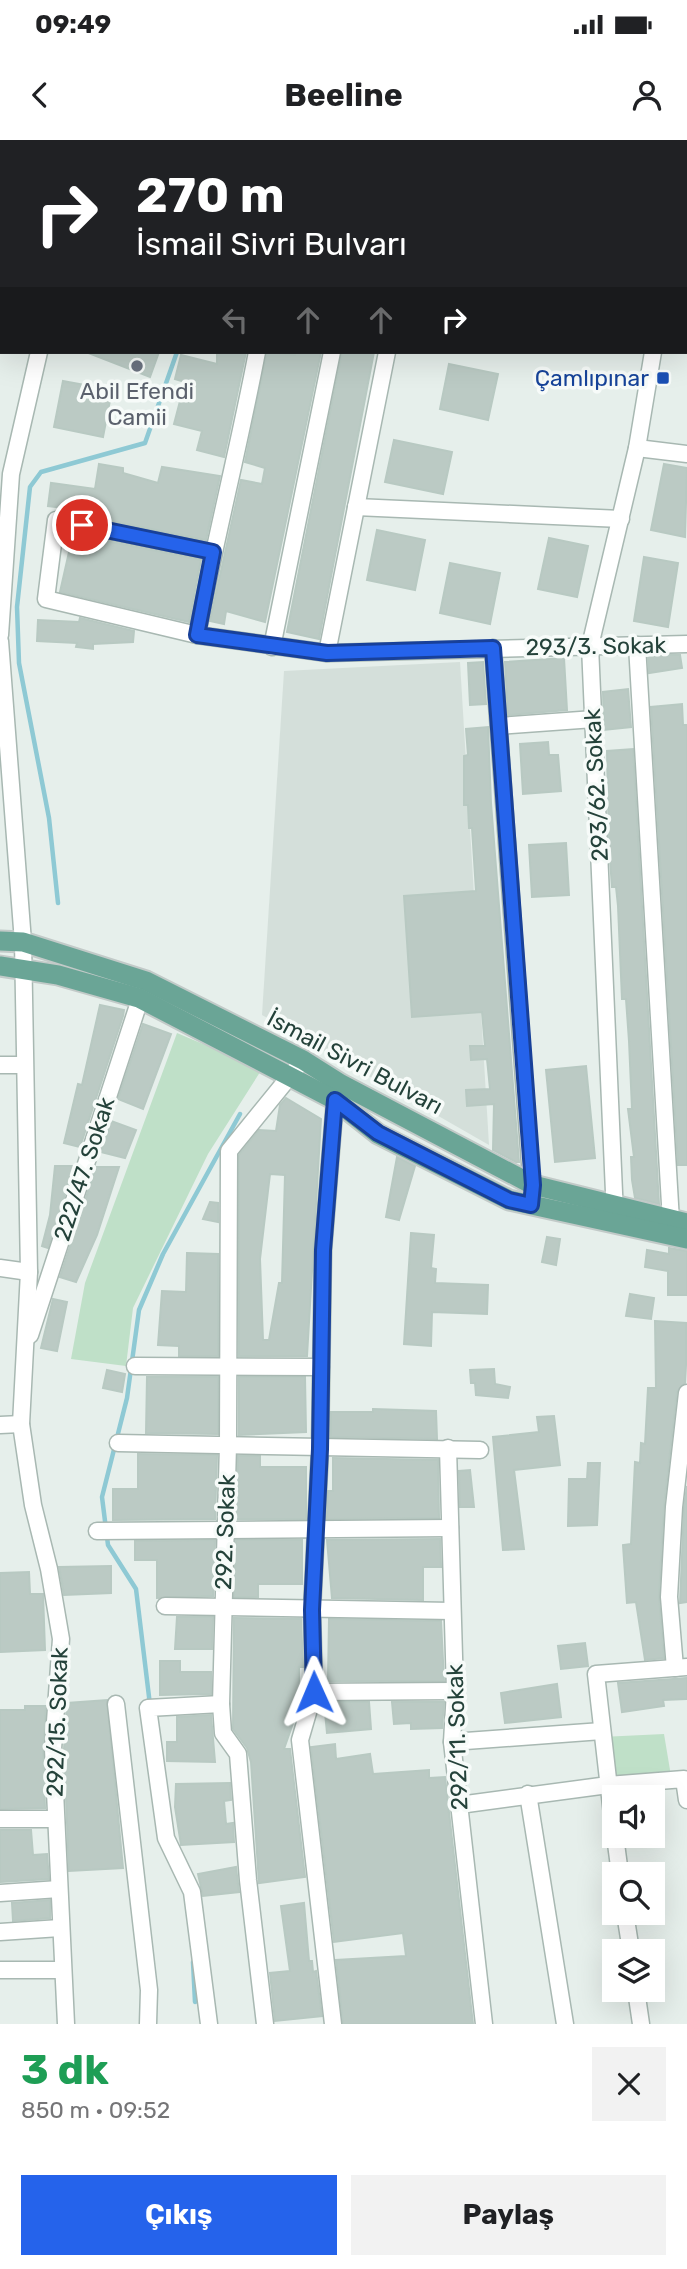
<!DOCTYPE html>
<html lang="tr">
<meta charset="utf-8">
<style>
:root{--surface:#fff;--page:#f2f2f2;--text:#202124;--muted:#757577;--accent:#2563eb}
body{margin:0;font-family:Rubik,sans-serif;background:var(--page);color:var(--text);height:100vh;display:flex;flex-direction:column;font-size:26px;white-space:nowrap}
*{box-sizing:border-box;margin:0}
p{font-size:23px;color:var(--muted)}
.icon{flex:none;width:38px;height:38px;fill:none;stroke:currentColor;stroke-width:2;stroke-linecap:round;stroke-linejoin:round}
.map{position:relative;height:1884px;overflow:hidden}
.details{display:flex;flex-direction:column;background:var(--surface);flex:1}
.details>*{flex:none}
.top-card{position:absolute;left:0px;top:0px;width:688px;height:214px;box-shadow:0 7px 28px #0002;background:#202124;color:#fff;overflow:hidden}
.tools{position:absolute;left:602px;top:1645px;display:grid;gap:14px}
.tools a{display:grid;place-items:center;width:63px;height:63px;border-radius:0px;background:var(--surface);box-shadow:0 7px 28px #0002;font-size:35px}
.pin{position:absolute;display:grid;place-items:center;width:60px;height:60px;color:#fff;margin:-30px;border:4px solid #fff;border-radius:50%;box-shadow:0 2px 7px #0007}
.me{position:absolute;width:77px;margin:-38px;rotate:359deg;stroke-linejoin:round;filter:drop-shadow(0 0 5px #0008)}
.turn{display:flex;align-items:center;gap:24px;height:147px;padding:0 21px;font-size:32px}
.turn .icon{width:91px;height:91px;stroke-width:2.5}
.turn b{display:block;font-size:49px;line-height:60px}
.lanes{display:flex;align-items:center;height:66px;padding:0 21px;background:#0003;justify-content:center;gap:35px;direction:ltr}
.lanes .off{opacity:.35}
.round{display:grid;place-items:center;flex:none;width:74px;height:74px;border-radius:0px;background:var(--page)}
.overview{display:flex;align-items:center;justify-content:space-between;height:119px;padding:0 21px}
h1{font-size:42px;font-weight:700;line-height:52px;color:#1e9e55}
.primary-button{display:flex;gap:14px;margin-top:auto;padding:14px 21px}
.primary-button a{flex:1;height:80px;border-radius:0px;background:var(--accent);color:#fff;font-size:28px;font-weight:700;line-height:80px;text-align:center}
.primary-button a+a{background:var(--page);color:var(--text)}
.status{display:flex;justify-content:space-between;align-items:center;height:49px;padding:0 35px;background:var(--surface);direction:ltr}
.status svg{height:19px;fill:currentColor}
header{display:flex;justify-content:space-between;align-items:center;height:91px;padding:0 21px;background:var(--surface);font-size:32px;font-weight:700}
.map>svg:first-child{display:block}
</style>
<div class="status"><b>09:49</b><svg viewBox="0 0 49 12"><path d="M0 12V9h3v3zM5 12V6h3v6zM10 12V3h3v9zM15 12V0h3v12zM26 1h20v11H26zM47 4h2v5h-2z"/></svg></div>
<header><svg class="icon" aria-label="back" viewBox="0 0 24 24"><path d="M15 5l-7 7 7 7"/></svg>Beeline<svg class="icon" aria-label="person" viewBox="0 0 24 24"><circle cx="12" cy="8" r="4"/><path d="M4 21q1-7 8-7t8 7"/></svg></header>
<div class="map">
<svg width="687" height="1884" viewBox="0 0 687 1884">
<rect width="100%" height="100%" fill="#e6efeb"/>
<polygon fill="#d4dfda" points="460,522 489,1005 262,875 284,531"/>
<g fill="#bfe0c8">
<polygon points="177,893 262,929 208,1014 133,1168 126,1226 71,1219 85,1143"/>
<polygon points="664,1594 671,1636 607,1642 601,1597"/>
</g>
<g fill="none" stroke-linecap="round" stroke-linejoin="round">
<g stroke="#8ec9d4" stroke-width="4.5">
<polyline points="278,2 278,0"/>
<polyline points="58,763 49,678 19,523 17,467 30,347 41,332 145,303 177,212"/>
<polyline points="150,1565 136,1449 108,1405 102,1357 127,1258 139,1170 163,1114 240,974"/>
<polyline points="193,1822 195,1862"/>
</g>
</g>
<g fill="#bbcac4" stroke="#b8c9c2" stroke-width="2" fill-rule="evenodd">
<polygon points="86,212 159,212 150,237"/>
<polygon points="217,212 246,212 224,317 197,310 202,291 174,284 185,242 175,239 181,215 217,224"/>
<polygon points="267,212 295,215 296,212 321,212 265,482 226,471 224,484 210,481 241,340 262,344 265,328 245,322"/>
<polygon points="342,212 374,212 319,499 287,492"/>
<polygon points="449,224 498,234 488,280 440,269"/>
<polygon points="63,241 112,250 103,297 54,287"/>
<polygon points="394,300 452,312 443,354 385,342"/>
<polygon points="99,324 123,328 123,333 158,343 162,327 220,336 206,400 82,375 83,370 48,366 51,343 95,349"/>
<polygon points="664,324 687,328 685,397 651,390"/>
<polygon points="377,390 425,400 415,450 367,440"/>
<polygon points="87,397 201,420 189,482 60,452 69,412 83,416"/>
<polygon points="549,398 588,406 577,457 538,449"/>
<polygon points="644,417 678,423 668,487 634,481"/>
<polygon points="450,423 500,433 490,484 440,473"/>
<polygon points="80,478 134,491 133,502 93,504 93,509 76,507 77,503 37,501 38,480 79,482"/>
<polygon points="648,515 680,515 682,528 649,533"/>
<polygon points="564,518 567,570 508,575 505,522"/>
<polygon points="483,522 486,564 470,565 468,523"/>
<polygon points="628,549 631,587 604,590 603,552"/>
<polygon points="682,564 683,585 687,585 687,1025 678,1025 651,567"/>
<polygon points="488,587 491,663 519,1022 516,1022 493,1010 494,964 467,966 466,950 490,949 487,919 471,920 470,906 485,906 482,872 412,877 404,756 476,751 472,688 469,688 468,665 464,665 464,616 468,615 466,589"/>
<polygon points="548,602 549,615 558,615 561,651 523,654 520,604"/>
<polygon points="633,609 659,1064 635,1058 632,1040 631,1017 634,1017 628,969 632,969 629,901 626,859 622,859 618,766 616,747 612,747 609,706 607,611"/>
<polygon points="566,703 569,755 532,757 529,705"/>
<polygon points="100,865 124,870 123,876 80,1007 64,1003 78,944 82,945"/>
<polygon points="143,884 171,894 143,969 118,959"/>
<polygon points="586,926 595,1018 555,1022 546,930"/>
<path d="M286 958 321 979 307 1216H239V1015L259 990 276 991 280 965ZM270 1034 285 1035 282 1143H279L269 1200H263L260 1119Z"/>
<polygon points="111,981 136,990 125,1018 101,1012"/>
<polygon points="397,1017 415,1026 399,1080 386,1077"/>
<polygon points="55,1026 74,1026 48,1108 42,1106 50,1075"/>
<polygon points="96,1027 119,1027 97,1095 76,1142 60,1137"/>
<polygon points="210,1062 218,1063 218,1082 203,1079"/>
<polygon points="411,1093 434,1095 431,1128 436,1129 435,1143 488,1145 487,1174 432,1172 431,1206 404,1204"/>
<polygon points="547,1097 560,1099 556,1125 542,1122"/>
<polygon points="669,1108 687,1111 687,1155 668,1155 668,1131 645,1127 647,1110 669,1114"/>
<polygon points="187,1113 218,1114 218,1216 179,1216 179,1206 158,1205 162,1151 186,1152"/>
<polygon points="630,1154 654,1158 651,1179 626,1176"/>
<polygon points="53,1159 67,1162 57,1211 41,1208"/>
<polygon points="655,1181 686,1183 686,1225 685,1243 677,1252 664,1366 659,1457 664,1518 645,1520 636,1462 627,1463 623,1405 631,1404 635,1322 640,1323 641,1303 645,1304 648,1248 656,1248"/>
<polygon points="494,1229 495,1244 510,1247 508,1258 476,1255 475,1243 471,1243 470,1230"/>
<polygon points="107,1230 125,1234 122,1252 103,1248"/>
<polygon points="147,1237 218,1237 218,1294 146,1293"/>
<polygon points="239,1237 305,1237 306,1292 239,1295"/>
<polygon points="373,1269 436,1271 437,1299 331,1297 331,1272 373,1272"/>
<polygon points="554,1276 560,1325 514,1330 524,1409 503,1410 493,1297 539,1292 537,1277"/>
<polygon points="138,1314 217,1315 215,1379 113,1380 113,1349 138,1349"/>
<polygon points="238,1316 260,1316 260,1327 306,1327 306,1379 236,1379"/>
<polygon points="333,1318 438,1320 439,1378 327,1379 328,1351 333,1351"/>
<polygon points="588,1323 600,1323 597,1385 568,1386 569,1339 587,1339"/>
<polygon points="470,1330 474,1367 460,1367 459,1331"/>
<polygon points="687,1346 687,1462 680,1463 684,1368"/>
<polygon points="440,1399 441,1427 423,1427 423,1460 332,1458 327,1400"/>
<polygon points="215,1400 213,1456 157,1458 157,1420 135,1420 135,1401"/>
<polygon points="236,1400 302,1400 302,1444 258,1444 258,1457 234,1457"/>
<polygon points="111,1426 111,1453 64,1455 59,1427"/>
<polygon points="29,1432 30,1454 43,1454 45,1510 0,1512 0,1433"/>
<polygon points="177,1477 213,1477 212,1509 175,1509"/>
<polygon points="234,1478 301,1479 303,1527 299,1527 299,1566 284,1609 290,1609 305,1737 259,1743 251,1622 247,1608 233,1589"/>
<polygon points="329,1479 441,1481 444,1541 328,1541"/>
<polygon points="585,1503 588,1526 561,1529 558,1506"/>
<polygon points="160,1521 180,1521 180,1532 211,1532 211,1554 160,1555"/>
<polygon points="687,1538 687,1559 663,1560 664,1566 622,1572 618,1543"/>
<polygon points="557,1544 561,1577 505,1583 501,1553"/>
<polygon points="107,1560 123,1728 69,1731 64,1609 67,1563"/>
<polygon points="324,1562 369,1562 371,1589 327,1593"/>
<polygon points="392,1562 444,1562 442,1588 411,1589 411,1583 394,1584"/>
<polygon points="25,1566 46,1566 43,1609 45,1668 0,1669 0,1570 25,1570"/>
<polygon points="211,1575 215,1622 167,1621 167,1602 177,1602 177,1577"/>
<polygon points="335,1604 336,1619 370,1614 373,1634 429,1630 429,1638 445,1637 473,1884 343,1884 336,1820 406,1816 403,1793 334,1802 311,1607"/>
<polygon points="230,1643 231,1660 224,1661 226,1684 233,1683 234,1702 181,1705 175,1667 176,1644"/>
<polygon points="0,1690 31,1690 33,1715 47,1714 49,1739 0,1742"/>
<polygon points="236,1727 239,1752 203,1756 198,1734"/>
<polygon points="50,1760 50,1778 13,1781 12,1763"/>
<polygon points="304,1763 309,1821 312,1821 313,1832 316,1831 322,1876 275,1881 270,1833 290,1831 281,1766"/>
</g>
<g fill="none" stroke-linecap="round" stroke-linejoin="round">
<g stroke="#a8b8b2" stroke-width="19">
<g id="minor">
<polyline points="230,0 233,2"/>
<polyline points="580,0 580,2"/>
<polyline points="76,2 76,0"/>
<polyline points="265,2 265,0"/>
<polyline points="381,2 381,0"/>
<polyline points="454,2 454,0"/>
<polyline points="531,2 531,0"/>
<polyline points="0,106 2,106"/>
<polyline points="686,114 687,113"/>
<polyline points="637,308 687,314"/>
<polyline points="356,367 621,379"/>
<polyline points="213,412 56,380 46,459 197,495 327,513 687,504"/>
<polyline points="0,495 11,334 39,212"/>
<path d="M197 495C215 400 239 307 257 212"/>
<polyline points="0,501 23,802 29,1132 21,1284 33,1365 49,1429 61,1499 53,1609 66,1884"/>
<polyline points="637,505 671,1081"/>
<polyline points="272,507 332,212"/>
<polyline points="493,508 532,1052"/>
<polyline points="327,513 387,212"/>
<polyline points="499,586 594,579"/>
<polyline points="0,925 23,925"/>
<polyline points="615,1075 590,506 637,308 653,212"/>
<polyline points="0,1128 29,1132"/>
<polyline points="30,1195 144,847"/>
<polyline points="135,1226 321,1227"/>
<polyline points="0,1285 21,1284"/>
<polyline points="118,1303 480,1310"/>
<polyline points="448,1308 455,1551 452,1602 484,1884"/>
<polyline points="97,1391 450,1388"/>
<polyline points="165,1466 452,1471"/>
<polyline points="675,1528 669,1457 674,1367 687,1253"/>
<polyline points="314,1552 455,1551"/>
<polyline points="116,1564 149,1850 148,1884"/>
<polyline points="452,1602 602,1591"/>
<polyline points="528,1654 565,1884"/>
<polyline points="459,1665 608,1645 684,1639 687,1660"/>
<polyline points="0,1679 55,1679"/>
<polyline points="614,1692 596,1534 687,1527"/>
<polyline points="615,1696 620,1734"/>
<polyline points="0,1753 59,1749"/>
<polyline points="625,1773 631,1811"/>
<polyline points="0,1792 60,1788"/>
<polyline points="0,1830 61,1830"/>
<polyline points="636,1850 641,1884"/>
<polyline points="209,1884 192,1752 166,1698 148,1568 221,1564"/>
<polyline points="265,1884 248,1740 238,1614 223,1593 221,1564 228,1305 229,1011 303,920"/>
<polyline points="333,1884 300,1600 314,1552 312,1470 320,1309 323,1110 335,960"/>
</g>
</g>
<g stroke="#c2cac8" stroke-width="23">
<g id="major">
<polyline points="0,801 23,802 146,841 303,920 341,944 533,1045 687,1083"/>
<polyline points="0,826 58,835 139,858 335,960 378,994 509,1060 687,1099"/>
</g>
</g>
<use href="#minor" stroke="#fff" stroke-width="16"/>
<use href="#major" stroke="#6aa596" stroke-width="19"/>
</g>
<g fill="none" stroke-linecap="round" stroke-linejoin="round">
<g stroke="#184099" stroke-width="18">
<polyline id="route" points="82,385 213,412 197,495 327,513 493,508 533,1045 531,1065 509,1060 378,993 335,960 323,1110 320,1309 312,1470 314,1552"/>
</g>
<use href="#route" stroke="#2563eb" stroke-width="12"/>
</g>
<circle fill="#6b7280" stroke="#f7fbf9" stroke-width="2.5" cx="137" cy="226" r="7"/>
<rect fill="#1a4fb4" stroke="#f7fbf9" stroke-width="2.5" x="656" y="231" width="14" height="14" rx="3.5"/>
<g text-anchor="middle" stroke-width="7" stroke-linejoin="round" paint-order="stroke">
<g font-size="23" fill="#164399" stroke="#f7fbf9" text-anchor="end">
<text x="649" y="246">Çamlıpınar</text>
</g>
<g font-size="23" fill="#5b616d" stroke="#f7fbf9">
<text x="137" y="259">Abil Efendi<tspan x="137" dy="26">Camii</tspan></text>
</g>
<g font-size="23" fill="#24423a" stroke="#f7fbf9">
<text transform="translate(596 506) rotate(-1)" y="8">293/3. Sokak</text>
<text transform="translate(596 645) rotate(-93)" y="8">293/62. Sokak</text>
<text transform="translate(355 922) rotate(28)" y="8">İsmail Sivri Bulvarı</text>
<text transform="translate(84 1029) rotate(-72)" y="8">222/47. Sokak</text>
<text transform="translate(225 1392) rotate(-88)" y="8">292. Sokak</text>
<text transform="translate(57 1582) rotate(-88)" y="8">292/15. Sokak</text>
<text transform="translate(457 1597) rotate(-92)" y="8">292/11. Sokak</text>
</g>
</g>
</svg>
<div class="tools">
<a><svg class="icon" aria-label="sound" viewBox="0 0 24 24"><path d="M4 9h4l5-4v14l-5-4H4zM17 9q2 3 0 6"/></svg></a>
<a><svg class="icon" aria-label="search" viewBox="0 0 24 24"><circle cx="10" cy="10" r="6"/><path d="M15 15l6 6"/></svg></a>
<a><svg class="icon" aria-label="layers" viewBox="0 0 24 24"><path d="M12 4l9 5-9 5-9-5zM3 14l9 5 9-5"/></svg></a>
</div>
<div class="pin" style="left:82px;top:385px;background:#d93025"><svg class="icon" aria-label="arrive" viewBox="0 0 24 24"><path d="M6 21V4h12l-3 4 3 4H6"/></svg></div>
<svg class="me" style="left:314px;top:1552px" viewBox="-20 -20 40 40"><path d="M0-17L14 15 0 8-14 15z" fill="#2563eb" stroke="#fff" stroke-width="4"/></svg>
<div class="top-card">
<div class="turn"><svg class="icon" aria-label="right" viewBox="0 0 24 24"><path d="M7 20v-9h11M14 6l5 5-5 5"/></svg><div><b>270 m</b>İsmail Sivri Bulvarı</div></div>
<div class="lanes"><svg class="icon off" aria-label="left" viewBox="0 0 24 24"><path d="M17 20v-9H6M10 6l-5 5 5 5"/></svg><svg class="icon off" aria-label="ahead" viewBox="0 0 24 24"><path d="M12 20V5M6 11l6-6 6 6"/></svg><svg class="icon off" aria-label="ahead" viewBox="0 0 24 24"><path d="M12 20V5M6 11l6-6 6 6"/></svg><svg class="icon" aria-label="right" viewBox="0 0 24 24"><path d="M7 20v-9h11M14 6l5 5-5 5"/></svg></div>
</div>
</div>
<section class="details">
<div class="overview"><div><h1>3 dk</h1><p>850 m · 09:52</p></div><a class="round"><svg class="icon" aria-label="close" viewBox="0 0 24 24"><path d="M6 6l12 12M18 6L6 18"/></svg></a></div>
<div class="primary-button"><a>Çıkış</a><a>Paylaş</a></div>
</section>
